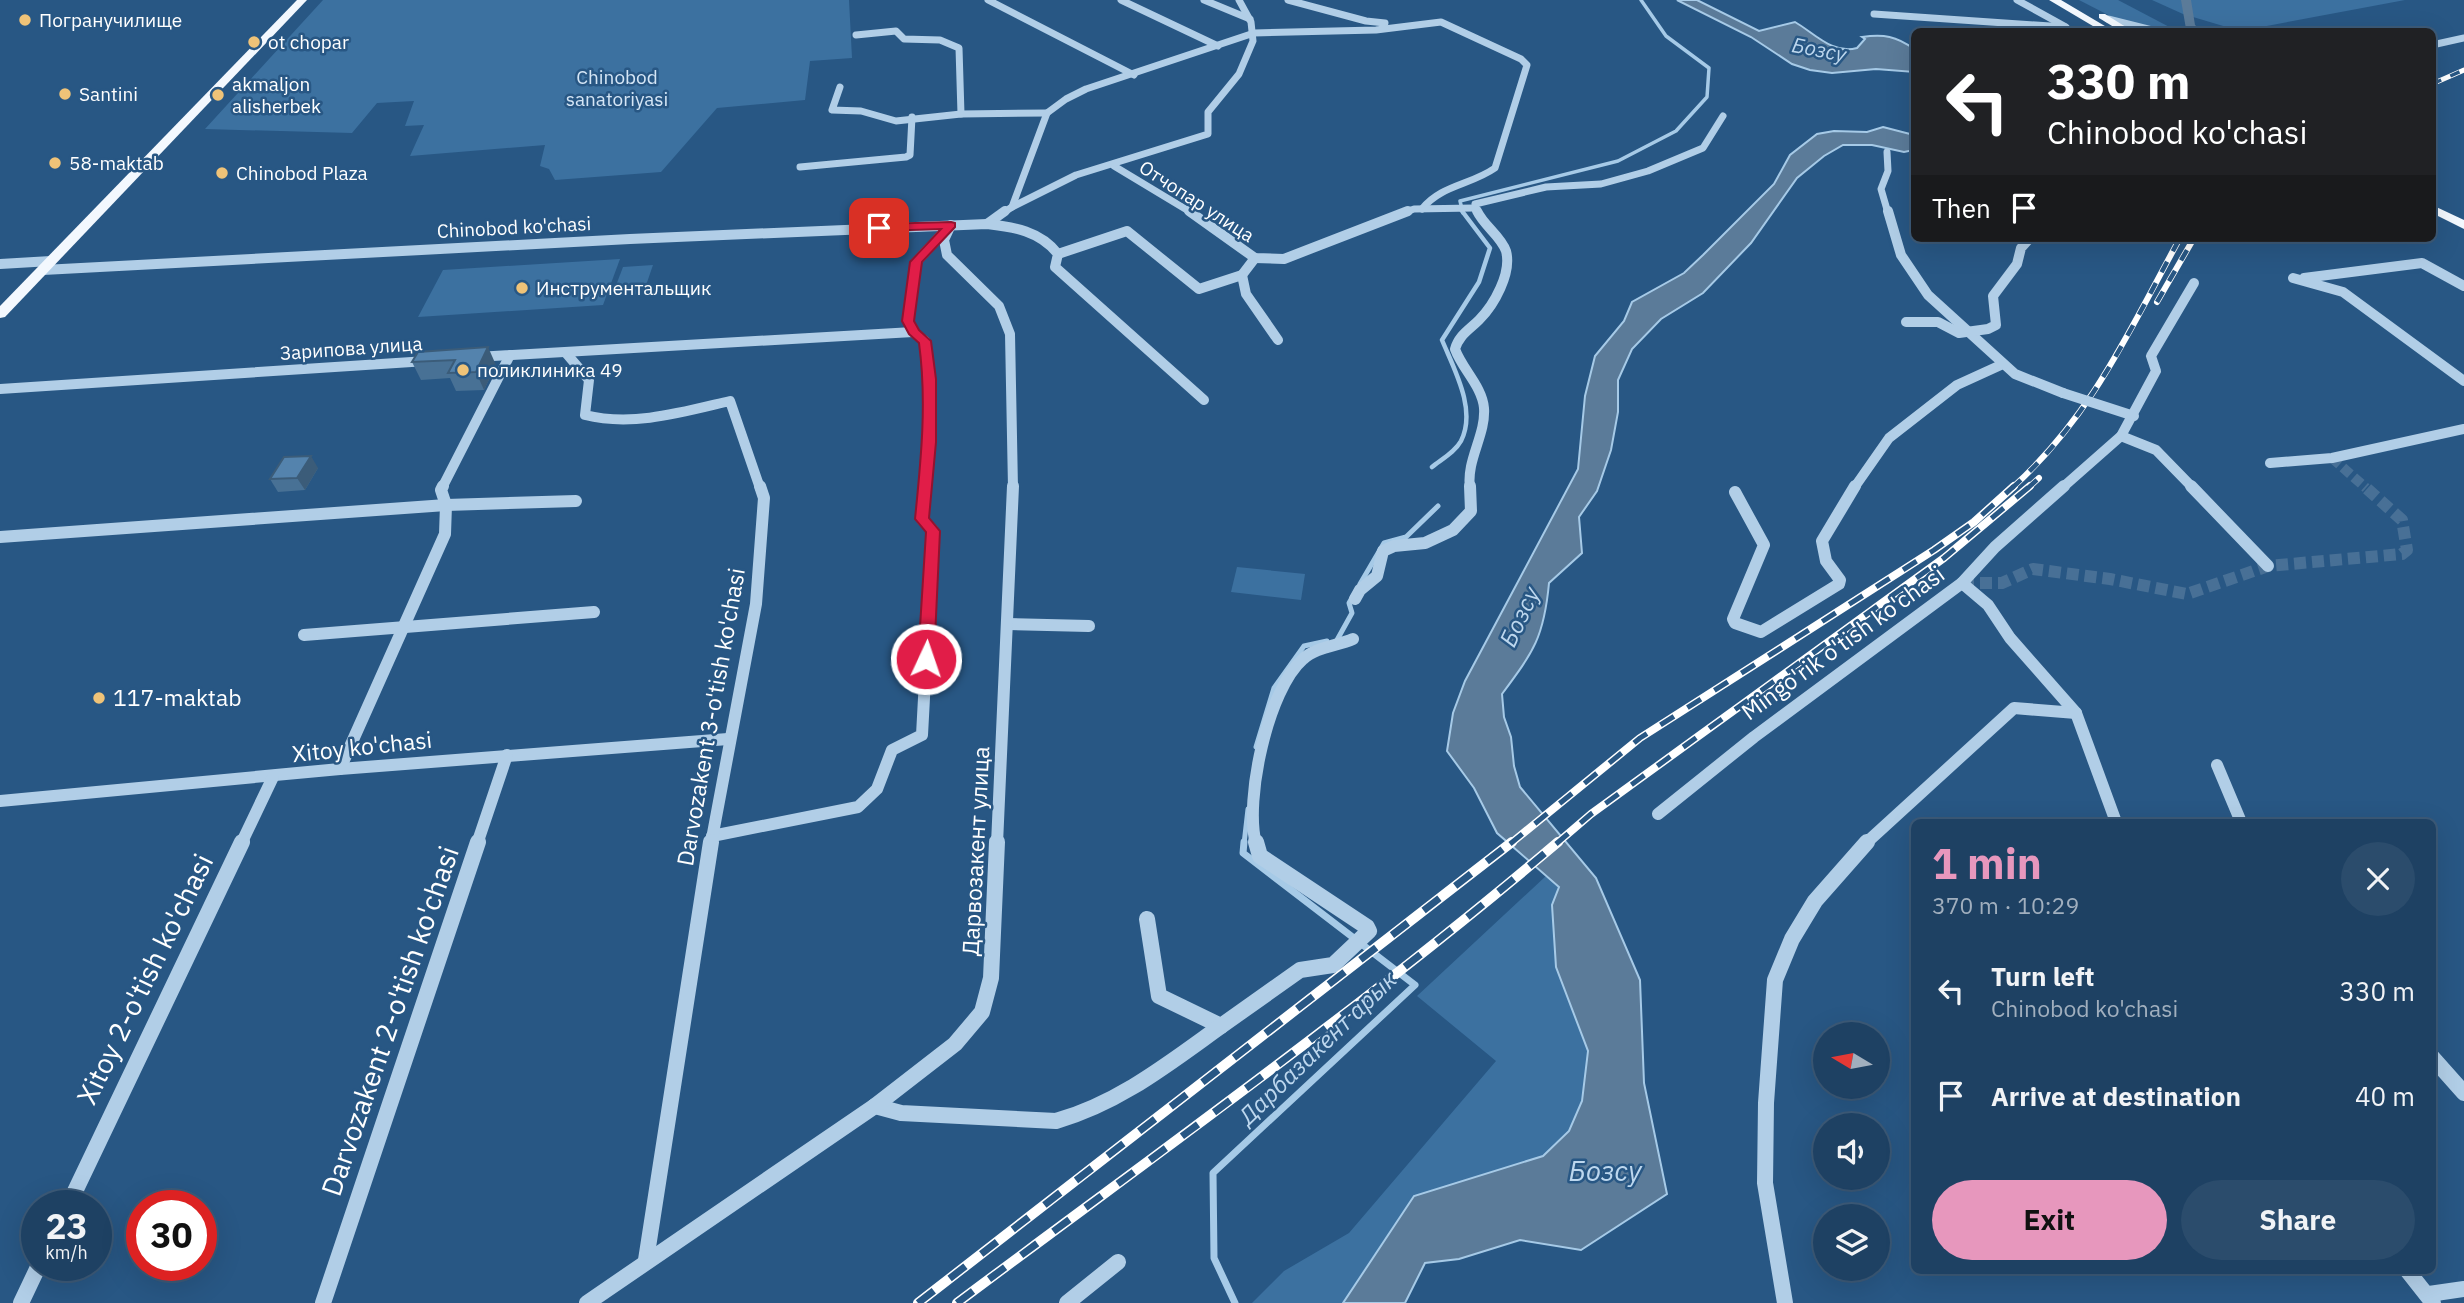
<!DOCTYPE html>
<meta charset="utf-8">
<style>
:root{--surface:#1e4163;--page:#2b4c6c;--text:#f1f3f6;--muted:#a1afbe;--line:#3c5a78;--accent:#e797bd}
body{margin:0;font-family:"IBM Plex Sans",sans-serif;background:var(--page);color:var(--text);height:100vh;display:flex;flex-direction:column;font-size:26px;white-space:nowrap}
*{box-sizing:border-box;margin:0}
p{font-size:23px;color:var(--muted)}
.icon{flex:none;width:38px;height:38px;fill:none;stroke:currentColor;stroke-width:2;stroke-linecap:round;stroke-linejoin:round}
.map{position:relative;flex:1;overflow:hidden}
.side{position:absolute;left:1911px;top:819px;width:525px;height:455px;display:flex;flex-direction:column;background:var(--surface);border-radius:10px;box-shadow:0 7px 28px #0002,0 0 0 2px var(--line)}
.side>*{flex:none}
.banner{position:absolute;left:1911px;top:28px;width:525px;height:214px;border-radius:10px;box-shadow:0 7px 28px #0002,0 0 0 2px var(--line);background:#202124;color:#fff;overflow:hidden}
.needle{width:46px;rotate:280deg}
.controls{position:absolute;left:1813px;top:1022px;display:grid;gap:14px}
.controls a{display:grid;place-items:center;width:77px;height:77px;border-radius:50%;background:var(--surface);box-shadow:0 7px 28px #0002,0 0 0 2px var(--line);font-size:35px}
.speed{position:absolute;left:21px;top:1190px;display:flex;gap:14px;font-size:35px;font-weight:700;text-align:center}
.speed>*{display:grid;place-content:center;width:91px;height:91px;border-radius:50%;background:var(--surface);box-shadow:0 7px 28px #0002,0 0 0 2px var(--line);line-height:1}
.speed small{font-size:18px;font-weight:400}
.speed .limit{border:10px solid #d22;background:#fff;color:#111}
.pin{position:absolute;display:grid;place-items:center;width:60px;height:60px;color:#fff;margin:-30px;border-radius:14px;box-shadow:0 4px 10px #0006}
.me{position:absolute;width:77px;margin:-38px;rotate:3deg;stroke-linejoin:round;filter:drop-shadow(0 0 5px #0008)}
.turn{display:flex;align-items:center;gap:24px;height:147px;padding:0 21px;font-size:32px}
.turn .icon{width:91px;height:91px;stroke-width:2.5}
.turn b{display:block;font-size:49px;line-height:60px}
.then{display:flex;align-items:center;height:66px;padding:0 21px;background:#0003;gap:14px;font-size:26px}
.round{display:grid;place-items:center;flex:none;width:74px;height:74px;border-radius:37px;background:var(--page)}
.overview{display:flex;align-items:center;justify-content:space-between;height:119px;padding:0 21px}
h1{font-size:42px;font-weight:700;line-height:52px;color:var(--accent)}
.primary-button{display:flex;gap:14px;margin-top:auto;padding:14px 21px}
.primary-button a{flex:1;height:80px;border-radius:42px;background:var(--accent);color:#111;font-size:28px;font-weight:700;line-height:80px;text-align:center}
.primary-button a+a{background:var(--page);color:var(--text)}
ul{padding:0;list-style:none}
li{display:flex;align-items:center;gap:21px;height:105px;padding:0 21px}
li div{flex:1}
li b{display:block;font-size:26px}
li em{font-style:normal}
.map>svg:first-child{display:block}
</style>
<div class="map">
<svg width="2464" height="1303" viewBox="0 0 2464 1303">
<rect width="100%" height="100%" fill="#285784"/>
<g fill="#3c71a0">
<polygon points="323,0 849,0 852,58 810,61 805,100 717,108 661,172 555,180 549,169 540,166 545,145 410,156 424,125 405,126 414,101 377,103 352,133 205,129"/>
<polygon points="2079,0 2118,0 2177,31 2118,20"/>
<polygon points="2152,0 2405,0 2240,31 2183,14"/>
<polygon points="620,259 603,305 418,317 443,270"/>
<polygon points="653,265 643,294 612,296 623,267"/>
<polygon points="1237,567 1305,574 1301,600 1231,592"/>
<polygon points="1546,876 1559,887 1552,905 1556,967 1588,1051 1582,1101 1569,1131 1543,1156 1414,1196 1343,1303 1252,1303 1284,1271 1349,1233 1496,1061 1417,996"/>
</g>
<g fill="#5b7b99" stroke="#a6cae7" stroke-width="2">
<path d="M1677 0H1697L1759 31 1795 22C1814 33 1833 55 1857 48L1865 39 1862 37C1884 34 1896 36 1914 49V72L1876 69 1832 73 1810 70 1792 64 1751 37Z"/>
<path d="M1883 127 1914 135V150L1904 152 1872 145H1843L1824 156 1797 178 1751 243 1703 293 1661 319 1632 349 1618 380V412L1611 450 1597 491 1579 517 1582 553 1549 583C1544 637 1534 651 1502 694L1504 717 1511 737 1514 766 1520 787 1596 878 1640 980 1644 1083 1667 1194 1581 1250 1520 1240 1459 1259 1425 1263 1405 1303H1343L1414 1196 1543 1156 1569 1131 1582 1101 1588 1051 1556 967 1552 905 1559 887 1497 833 1474 788 1447 751 1453 713 1465 681 1578 469 1585 396 1595 356 1624 321 1632 302 1684 273 1703 255 1774 184 1790 155 1817 134 1834 131 1867 132Z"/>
</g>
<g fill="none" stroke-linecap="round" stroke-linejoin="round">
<polyline stroke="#a6cae7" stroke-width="3.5" points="1463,213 1460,201 1618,161 1676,131 1707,97 1709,68 1666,36 1641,0"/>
<path stroke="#a6cae7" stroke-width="4.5" d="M1432 467C1442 459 1455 452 1461 441 1477 410 1454 369 1442 340L1479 282 1490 248 1462 211"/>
<g stroke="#a6cae7" stroke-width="5">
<polyline points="1360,584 1384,543 1406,537 1438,506"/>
<polyline points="1337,640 1352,613 1349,603 1353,596"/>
<polyline points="1256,747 1274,688 1304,646 1327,641"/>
<polyline points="1244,844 1248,809"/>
</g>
<polyline stroke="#a6cae7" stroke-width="7" points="1235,1303 1214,1258 1213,1173 1415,985 1243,853 1244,842"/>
<polygon fill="#5b7b99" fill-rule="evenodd" points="2181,0 2191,0 2195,25 2204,32 2186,29"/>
<polyline stroke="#487096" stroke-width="10" stroke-dasharray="10 4.5" stroke-linecap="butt" points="2332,458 2366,488"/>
<polyline stroke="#487096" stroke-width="12" stroke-dasharray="12 6" stroke-linecap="butt" points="1962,583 2002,583 2033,569 2110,579 2187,594 2268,566 2402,554 2407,550 2402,520 2364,486"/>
<g stroke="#b1cee7" stroke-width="7">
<polyline points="988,0 1134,75"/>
<polyline points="1121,0 1218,46"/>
<polyline points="1204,0 1250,19"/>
<polyline points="1288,0 1366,21 1385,23"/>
<polyline points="2017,0 2066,27"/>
<polyline points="1874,14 2065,27"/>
<polyline points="2108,19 2160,32"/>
<polyline points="856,35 896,31 904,39 940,40 959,48 961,114"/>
<polyline points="2432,45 2464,38"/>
<polyline points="840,87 832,110 861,111 896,121 961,114 1047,113"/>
<polyline points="1887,152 1888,171 1881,189 1888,213"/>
<polyline points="1114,166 1192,213"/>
<polyline points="800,167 906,157 910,155 912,117"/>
<polyline points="1012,207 1076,175 1208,134 1208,112 1239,74 1253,41 1251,22 1239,0"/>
<path d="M1003 213 1012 207 1047 113 1066 99 1086 89 1254 33 1376 30 1441 22 1521 59 1527 65 1495 168C1471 185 1441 185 1422 209"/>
<polyline points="1403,213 1414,209 1474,208"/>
<polyline points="1477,213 1475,204 1546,187 1601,184 1648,171 1703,148 1723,116"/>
</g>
<g stroke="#b1cee7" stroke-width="10">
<polyline points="1189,211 1255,258 1284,259 1408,211"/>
<polyline points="1888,211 1901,255 1928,295 2015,374 2063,393"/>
<polyline points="987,224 1005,211"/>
<polyline points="951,225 944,240 947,255 999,306 1010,334 1013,488"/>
<polyline points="1058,254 1127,231 1199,289 1242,275 1255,258"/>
<polyline points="0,264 51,261"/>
<path d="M43 270 630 239 987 224C1014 227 1040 231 1058 254L1055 267 1204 400"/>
<polyline points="1242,275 1246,294 1278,340"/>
<polyline points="2293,278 2343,292 2464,381"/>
<polyline points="2304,278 2422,263 2464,286"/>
<polyline points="1906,322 1938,322 1959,333 1988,329 1996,325 1993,296 2017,264 2021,248 2030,238"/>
<path d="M566 353 589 380 585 415C633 427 683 412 730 401L760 488"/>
<polyline points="477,357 913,332"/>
<polyline points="0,389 427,361"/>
<polyline points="2121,436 2156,450 2193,488"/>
<polyline points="2270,463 2332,458 2464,429"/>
<polyline points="442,488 510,355"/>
<path d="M925 488C931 438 934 390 925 341L913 332 908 321 916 262 946 230"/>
<path d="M1470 488C1466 460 1486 435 1484 408 1482 386 1462 369 1455 349 1459 335 1469 330 1479 320 1494 305 1512 273 1506 251 1501 236 1484 226 1477 211"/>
<polyline points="1854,488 1889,438 1957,385 2003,364"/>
<polyline points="2062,488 2121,436 2156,371 2151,356 2194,283"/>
</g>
<g stroke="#b1cee7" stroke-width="12">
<polyline points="2191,486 2268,566"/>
<polyline points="1735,492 1764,545 1733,619 1735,623 1761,632 1839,584 1840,580 1826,561 1822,541 1855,486"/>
<polyline points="0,537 446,505 576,501"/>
<polyline points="1962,583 1995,547 2064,486"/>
<polyline points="1355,599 1360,590 1377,576 1383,551 1394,546 1425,543 1453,530 1471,511 1470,486"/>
<polyline points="1008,624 1089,626"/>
<polyline points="304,635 594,612"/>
<polyline points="2217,765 2241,822"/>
<polyline points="340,769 445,534 446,505 441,490 443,486"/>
<polyline points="0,801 340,769 728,739"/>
<polyline points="1658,814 1754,737 1962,583 1988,605 2010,638 2076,713 2116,822"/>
<polyline points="712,836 858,807 877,789 892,750 922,735 933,531 922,519 926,486"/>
<polyline points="241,844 273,777"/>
<polyline points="477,844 507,755"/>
<polyline points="711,844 756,604 764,498 760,486"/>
<polyline points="997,844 1013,486"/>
<path d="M1256 844C1244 800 1268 689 1303 659 1316 647 1337 646 1353 639"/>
<polyline points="1865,844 2014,708 2076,713"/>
</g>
<g stroke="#b1cee7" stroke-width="16">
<polyline points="1147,919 1159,996 1221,1026 1300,970 1333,965 1369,931 1367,927 1260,856 1256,842"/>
<polyline points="2432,1057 2464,1093"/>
<path d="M875 1106 901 1113 1056 1121C1119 1103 1168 1064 1221 1026"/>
<polyline points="68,1206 242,842"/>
<polyline points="646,1260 711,842"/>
<polyline points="2407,1270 2433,1303"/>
<polyline points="2429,1294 2464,1289"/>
<polyline points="21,1303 39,1265"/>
<polyline points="323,1303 478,842"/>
<polyline points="587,1303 875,1106 955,1044 982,1012 991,978 997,842"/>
<polyline points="1067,1303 1118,1262"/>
<polyline points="1785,1303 1765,1183 1766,1103 1775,980 1792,939 1815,901 1867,842"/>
</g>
<g fill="#f3f8fe" fill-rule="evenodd">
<polygon points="297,0 307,0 5,317 0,318 0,306"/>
<polygon points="2049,0 2061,0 2115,32 2103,32"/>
<polygon points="2099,14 2105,14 2134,32 2122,32 2099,18"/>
<polygon points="2432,205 2464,220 2464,229 2432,213"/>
</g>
<g stroke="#fff" stroke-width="5">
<polyline id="rail-far3" points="2432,84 2464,70"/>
</g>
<g stroke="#fff" stroke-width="6">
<g id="rail-far2">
<polyline points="2157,302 2194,238"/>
<path d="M2012 488C2092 416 2129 331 2180 238"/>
<polyline points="2028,488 2039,478"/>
</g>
</g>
<g stroke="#fff" stroke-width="8">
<g id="rail-far1">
<polyline points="1510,844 1640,738 1934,550 1974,522 2014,486"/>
<polyline points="1556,844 1591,814 1944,558 2030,486"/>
</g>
</g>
<g stroke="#fff" stroke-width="10">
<g id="rail">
<polyline points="918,1303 1512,842"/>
<path d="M957 1303C1159 1152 1366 1005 1558 842"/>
</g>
</g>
<use href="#rail-far3" stroke="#285784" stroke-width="3.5" stroke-dasharray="10" stroke-linecap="butt"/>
<use href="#rail-far2" stroke="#285784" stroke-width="4.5" stroke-dasharray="12" stroke-linecap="butt"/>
<use href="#rail-far1" stroke="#285784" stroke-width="5" stroke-dasharray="16" stroke-linecap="butt"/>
<use href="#rail" stroke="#285784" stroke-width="7" stroke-dasharray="20" stroke-linecap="butt"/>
<polyline stroke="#b1cee7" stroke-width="10" points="2063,393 2134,416"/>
</g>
<g fill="#487195">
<polygon points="418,352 496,365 484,390 456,391 450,378 421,380 412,362"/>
<polygon points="318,468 305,490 278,492 270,479"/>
</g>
<g fill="#3b5c79">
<polygon points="488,347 496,365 484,390 476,372"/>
<polygon points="311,456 318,468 305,490 297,478"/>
</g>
<g fill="#5483ad" stroke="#3b5c79" stroke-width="2">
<polygon points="488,347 476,372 448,373 455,360 412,362 418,352"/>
<polygon points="311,456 297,478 270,479 284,457"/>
</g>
<path fill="#e11d48" stroke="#92132f" stroke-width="2" d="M951 222 955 223V227L922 262 914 321 919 330 931 341 936 379V442L929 518 940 531 934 659 926 664 918 659 926 532 915 519C921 460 927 402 919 343L909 334 902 321 910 262 941 229 879 231 874 228 879 224Z"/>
<g fill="#efc378" stroke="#285784" stroke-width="2.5">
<circle cx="25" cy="20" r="7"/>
<circle cx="254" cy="42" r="7"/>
<circle cx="65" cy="94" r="7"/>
<circle cx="218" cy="95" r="7"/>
<circle cx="55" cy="163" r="7"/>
<circle cx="222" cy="173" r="7"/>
<circle cx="522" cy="288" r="7"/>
<circle cx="463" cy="370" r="7"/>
<circle cx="99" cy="698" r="7"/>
</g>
<g text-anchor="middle" stroke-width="5" stroke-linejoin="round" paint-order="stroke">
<g font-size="19" fill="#fff" stroke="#285784" text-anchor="start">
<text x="39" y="27">Погранучилище</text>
<text x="268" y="49">ot chopar</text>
<text x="232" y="91">akmaljon<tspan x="232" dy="22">alisherbek</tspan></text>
<text x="79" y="101">Santini</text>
<text x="69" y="170">58-maktab</text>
<text x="236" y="180">Chinobod Plaza</text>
<text x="536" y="295">Инструментальщик</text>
<text x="477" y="377">поликлиника 49</text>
</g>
<g font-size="19" fill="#d5e6f6" stroke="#285784">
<text x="617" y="84">Chinobod<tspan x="617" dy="22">sanatoriyasi</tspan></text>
</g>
<g font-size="19" fill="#fff" stroke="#285784">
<text transform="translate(1197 201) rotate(33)" y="7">Отчопар улица</text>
<text transform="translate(514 227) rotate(-3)" y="7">Chinobod ko'chasi</text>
<text transform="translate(351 348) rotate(-4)" y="7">Зарипова улица</text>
</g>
<g font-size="21" font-style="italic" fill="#bdd7ee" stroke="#285784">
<text transform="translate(1819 50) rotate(11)" y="7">Бозсу</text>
</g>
<g font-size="23" fill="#fff" stroke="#285784">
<text transform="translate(1843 643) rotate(-36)" y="8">Mingo'rik o'tish ko'chasi</text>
<text transform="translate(711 717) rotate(-80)" y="8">Darvozakent 3-o'tish ko'chasi</text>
<text transform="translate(362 747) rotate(-6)" y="8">Xitoy ko'chasi</text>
<text transform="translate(976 851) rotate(-87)" y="8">Дарвозакент улица</text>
</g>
<g font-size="23" fill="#fff" stroke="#285784" text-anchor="start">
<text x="113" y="706">117-maktab</text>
</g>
<g font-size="24" font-style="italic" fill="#bdd7ee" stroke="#285784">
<text transform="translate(1520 617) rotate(-65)" y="8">Бозсу</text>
<text transform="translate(1318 1048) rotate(-44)" y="8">Дарбазакент арык</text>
</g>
<g font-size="28" fill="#fff" stroke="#285784">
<text transform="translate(145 979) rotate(-64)" y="10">Xitoy 2-o'tish ko'chasi</text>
<text transform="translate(390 1021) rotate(-71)" y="10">Darvozakent 2-o'tish ko'chasi</text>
</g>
<g font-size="28" font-style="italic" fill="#bdd7ee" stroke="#285784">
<text x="1605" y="1181">Бозсу</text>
</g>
</g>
</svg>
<div class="controls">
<a><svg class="needle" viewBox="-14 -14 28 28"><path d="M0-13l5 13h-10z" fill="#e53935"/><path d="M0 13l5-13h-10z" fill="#a1afbe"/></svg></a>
<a><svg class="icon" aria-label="sound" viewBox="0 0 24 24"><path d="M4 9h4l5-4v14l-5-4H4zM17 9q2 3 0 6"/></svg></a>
<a><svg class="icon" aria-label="layers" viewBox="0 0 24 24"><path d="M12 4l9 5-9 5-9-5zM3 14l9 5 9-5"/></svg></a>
</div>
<div class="speed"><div>23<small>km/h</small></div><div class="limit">30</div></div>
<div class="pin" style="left:879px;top:228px;background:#d93025"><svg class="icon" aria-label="arrive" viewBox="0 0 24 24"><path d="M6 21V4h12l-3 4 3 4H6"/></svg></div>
<svg class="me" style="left:926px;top:659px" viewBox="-20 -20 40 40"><circle r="17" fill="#e11d48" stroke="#fff" stroke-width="3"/><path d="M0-11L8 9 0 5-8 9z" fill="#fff"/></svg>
<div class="banner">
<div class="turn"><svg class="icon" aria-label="left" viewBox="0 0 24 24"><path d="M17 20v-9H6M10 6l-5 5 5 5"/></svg><div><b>330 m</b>Chinobod ko'chasi</div></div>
<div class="then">Then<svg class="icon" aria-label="arrive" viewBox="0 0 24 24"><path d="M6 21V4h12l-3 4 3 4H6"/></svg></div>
</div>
<section class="side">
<div class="overview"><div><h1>1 min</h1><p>370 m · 10:29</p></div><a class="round"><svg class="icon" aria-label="close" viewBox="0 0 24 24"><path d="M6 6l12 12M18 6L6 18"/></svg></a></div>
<ul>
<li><svg class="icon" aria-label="left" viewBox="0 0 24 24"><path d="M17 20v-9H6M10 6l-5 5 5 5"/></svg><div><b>Turn left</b><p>Chinobod ko'chasi</p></div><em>330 m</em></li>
<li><svg class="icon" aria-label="arrive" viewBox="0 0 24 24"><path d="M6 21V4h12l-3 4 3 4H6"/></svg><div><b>Arrive at destination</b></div><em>40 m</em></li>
</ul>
<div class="primary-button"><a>Exit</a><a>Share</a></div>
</section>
</div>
